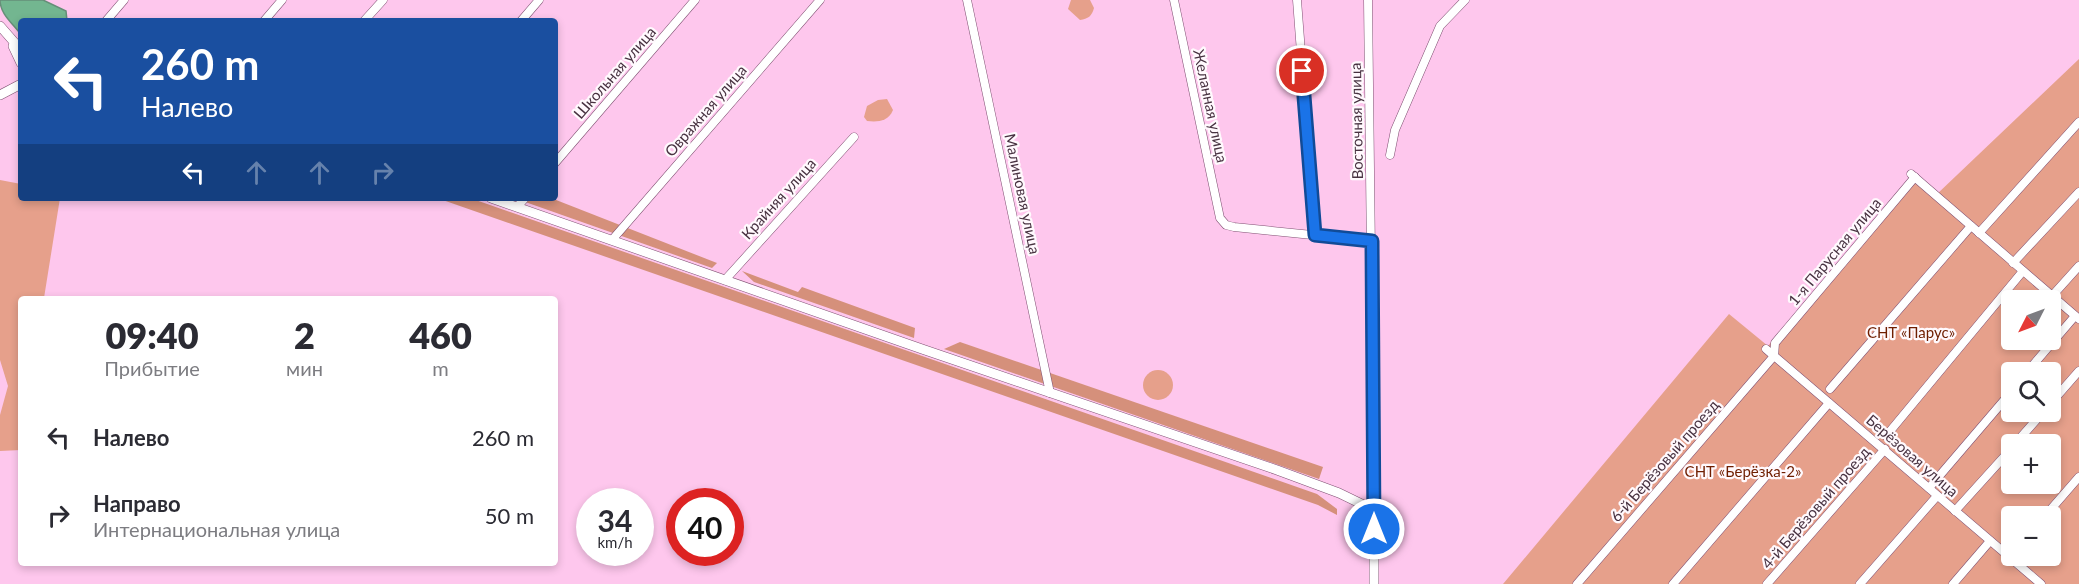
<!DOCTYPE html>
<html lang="ru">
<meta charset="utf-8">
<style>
:root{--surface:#fff;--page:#f2f2f3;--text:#2b2b33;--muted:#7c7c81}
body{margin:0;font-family:Lato,sans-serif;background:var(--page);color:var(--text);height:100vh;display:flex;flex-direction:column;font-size:22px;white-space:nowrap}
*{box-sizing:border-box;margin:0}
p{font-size:20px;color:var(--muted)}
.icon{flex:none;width:33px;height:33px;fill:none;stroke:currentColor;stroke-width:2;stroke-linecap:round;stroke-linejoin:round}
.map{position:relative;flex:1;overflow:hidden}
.side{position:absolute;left:18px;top:296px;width:540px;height:270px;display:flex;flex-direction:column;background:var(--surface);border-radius:6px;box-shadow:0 3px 9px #0003}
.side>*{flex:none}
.guide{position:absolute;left:18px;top:18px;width:540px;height:183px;border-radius:6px;box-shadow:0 3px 9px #0003;background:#1a4fa0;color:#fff;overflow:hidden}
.needle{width:39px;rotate:228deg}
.tools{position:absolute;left:2001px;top:290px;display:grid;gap:12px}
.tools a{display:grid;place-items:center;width:60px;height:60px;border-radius:6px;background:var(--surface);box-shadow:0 3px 9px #0003;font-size:30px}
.speed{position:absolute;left:576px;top:488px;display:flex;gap:12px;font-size:30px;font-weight:700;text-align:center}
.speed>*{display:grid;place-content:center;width:78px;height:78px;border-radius:50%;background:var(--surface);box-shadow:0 3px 9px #0003;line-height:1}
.speed small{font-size:15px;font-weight:400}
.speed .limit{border:9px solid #d22;background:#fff;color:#111}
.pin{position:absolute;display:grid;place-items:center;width:51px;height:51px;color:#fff;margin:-26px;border:3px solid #fff;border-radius:50%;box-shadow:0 2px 6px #0007}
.me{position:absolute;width:66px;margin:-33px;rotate:0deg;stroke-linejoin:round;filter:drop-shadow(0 0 4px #0008)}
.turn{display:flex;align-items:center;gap:21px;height:126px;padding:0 24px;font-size:27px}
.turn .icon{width:78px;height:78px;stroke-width:2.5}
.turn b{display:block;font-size:42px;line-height:51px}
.lanes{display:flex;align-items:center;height:57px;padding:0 24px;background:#0003;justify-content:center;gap:30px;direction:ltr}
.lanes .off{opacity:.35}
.eta{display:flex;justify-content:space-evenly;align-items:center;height:102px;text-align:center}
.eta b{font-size:36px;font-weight:800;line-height:42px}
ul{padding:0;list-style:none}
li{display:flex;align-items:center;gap:18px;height:78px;padding:0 24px}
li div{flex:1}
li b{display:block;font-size:22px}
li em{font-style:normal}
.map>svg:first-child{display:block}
</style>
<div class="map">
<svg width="2079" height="584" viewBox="0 0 2079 584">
<rect width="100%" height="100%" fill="#fec7ed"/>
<g fill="#e6a08b" fill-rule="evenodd">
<path d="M1071 0H1090L1094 8C1092 16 1088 19 1080 20L1068 9Z"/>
<path d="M2079 59V584H1503L1729 314 1768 346 1912 175 1936 195ZM2012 300H2050V339H2012ZM2012 372H2050V411H2012ZM2012 444H2050V483H2012ZM2012 516H2050V555H2012Z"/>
<path d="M887 99 893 110C888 122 877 122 867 121L864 117 867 106 878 100Z"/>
<polygon points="0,180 21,184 21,198 60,198 44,298 21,298 21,450 0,451 0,415 8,386 0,360"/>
<circle cx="1158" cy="385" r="15"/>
</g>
<g fill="#d5907b">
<polygon points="437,198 470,198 1317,494 1337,509 1337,515 1318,505"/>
<polygon points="514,198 551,198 717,263 712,268"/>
<polygon points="742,271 798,292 802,287 915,328 914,338 754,282"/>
<polygon points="960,342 1323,467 1319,479 944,349"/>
</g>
<path fill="#73b690" stroke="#668e78" stroke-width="1.5" d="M0 0H43L66 11 67 21H21V32H19C11 22 0 13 0 0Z"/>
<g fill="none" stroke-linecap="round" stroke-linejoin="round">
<g stroke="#805173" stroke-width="9">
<g id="minor">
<polyline points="967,0 1050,393"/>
<polyline points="1174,0 1220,218 1226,225 1234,227 1372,241"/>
<polyline points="1297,0 1315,235"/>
<polyline points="1368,0 1374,510"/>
<polyline points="106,21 124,0"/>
<polyline points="264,21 282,0"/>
<polyline points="364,21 383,0"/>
<polyline points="521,21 539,0"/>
<polyline points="1390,155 1395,130 1440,26 1465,0"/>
<polyline points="555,163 695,0"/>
<polyline points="1911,174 2079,319"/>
<polyline points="517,207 525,198"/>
<polyline points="1979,233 2079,122"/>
<polyline points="612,240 820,0"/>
<polyline points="2013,263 2079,192"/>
<polyline points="725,280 854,137"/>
<polyline points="2052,296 2079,266"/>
<polyline points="1766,349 2041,584"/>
<polyline points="2027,372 2075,316"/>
<polyline points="1830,389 1971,226"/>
<polyline points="2050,404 2079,371"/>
<polyline points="1886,436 2023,271"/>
<polyline points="2015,444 2044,411"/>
<polyline points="1929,488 2012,391"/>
<polyline points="1955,511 2012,448"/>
<polyline points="2045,516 2079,477"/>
<polyline points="1577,584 1774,356 1775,343 1915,177"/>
<polyline points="1673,584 1829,403"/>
<polyline points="1767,584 1885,449"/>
<polyline points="1860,584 1937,496"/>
<polyline points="1953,584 1990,541"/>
</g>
</g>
<g stroke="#805173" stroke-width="10">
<g id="tertiary">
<polyline points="0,26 21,50"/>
<polyline points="13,46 21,63"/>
<polyline points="0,95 21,84"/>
<polyline points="491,198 922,349 1277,470 1339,493 1374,510 1374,584"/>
</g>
</g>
<use href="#minor" stroke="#fff" stroke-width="8"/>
<use href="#tertiary" stroke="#fff" stroke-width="9"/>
</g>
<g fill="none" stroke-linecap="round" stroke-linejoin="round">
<g stroke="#114b97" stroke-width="15">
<polyline id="route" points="1302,71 1315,235 1372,241 1374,529"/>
</g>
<use href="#route" stroke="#1a73e8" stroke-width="10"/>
</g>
<g text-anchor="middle" stroke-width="4.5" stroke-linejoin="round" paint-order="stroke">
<g font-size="15" fill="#483241" stroke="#fff9fd">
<text transform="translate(615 73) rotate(-49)" y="5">Школьная улица</text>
<text transform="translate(1210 106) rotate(78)" y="5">Желанная улица</text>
<text transform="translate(706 111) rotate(-49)" y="5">Овражная улица</text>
<text transform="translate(1357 121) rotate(-91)" y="5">Восточная улица</text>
<text transform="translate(1022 194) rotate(78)" y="5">Малиновая улица</text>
<text transform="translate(779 199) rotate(-48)" y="5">Крайняя улица</text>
<text transform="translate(1835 252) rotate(-50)" y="5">1-я Парусная улица</text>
<text transform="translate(1912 456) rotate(41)" y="5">Берёзовая улица</text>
<text transform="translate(1665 461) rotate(-49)" y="5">6-й Берёзовый проезд</text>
<text transform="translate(1816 508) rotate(-49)" y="5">4-й Берёзовый проезд</text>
</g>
<g font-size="15" fill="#6f1e00" stroke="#fff9fd">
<text x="1911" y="338">СНТ «Парус»</text>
<text x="1743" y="477">СНТ «Берёзка-2»</text>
</g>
</g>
</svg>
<div class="tools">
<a><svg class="needle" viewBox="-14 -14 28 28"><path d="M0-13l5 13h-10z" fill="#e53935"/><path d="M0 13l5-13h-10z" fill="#7c7c81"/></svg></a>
<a><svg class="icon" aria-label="search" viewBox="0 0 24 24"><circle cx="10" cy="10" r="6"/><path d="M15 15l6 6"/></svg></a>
<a>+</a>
<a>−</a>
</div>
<div class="speed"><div>34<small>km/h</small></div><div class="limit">40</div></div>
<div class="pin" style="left:1302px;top:71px;background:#d93025"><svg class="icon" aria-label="arrive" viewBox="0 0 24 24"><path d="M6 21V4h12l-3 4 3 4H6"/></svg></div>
<svg class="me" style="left:1374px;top:529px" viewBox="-20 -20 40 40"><circle r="17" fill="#1a73e8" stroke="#fff" stroke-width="3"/><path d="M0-11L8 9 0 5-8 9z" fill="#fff"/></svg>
<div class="guide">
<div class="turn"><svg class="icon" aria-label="left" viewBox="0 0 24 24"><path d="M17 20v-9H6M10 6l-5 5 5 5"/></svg><div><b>260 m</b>Налево</div></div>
<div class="lanes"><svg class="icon" aria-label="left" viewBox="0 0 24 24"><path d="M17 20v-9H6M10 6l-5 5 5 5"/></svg><svg class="icon off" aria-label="ahead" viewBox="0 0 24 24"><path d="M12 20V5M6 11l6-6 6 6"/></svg><svg class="icon off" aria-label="ahead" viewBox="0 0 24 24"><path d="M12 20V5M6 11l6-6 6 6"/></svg><svg class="icon off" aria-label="right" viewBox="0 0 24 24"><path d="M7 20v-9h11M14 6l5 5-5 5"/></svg></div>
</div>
<section class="side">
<div class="eta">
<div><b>09:40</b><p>Прибытие</p></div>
<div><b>2</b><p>мин</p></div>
<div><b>460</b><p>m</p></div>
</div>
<ul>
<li><svg class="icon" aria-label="left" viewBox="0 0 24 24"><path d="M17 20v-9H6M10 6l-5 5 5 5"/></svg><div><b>Налево</b></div><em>260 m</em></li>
<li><svg class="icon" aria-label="right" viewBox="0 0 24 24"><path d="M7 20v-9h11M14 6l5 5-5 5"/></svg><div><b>Направо</b><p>Интернациональная улица</p></div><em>50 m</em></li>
</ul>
</section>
</div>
